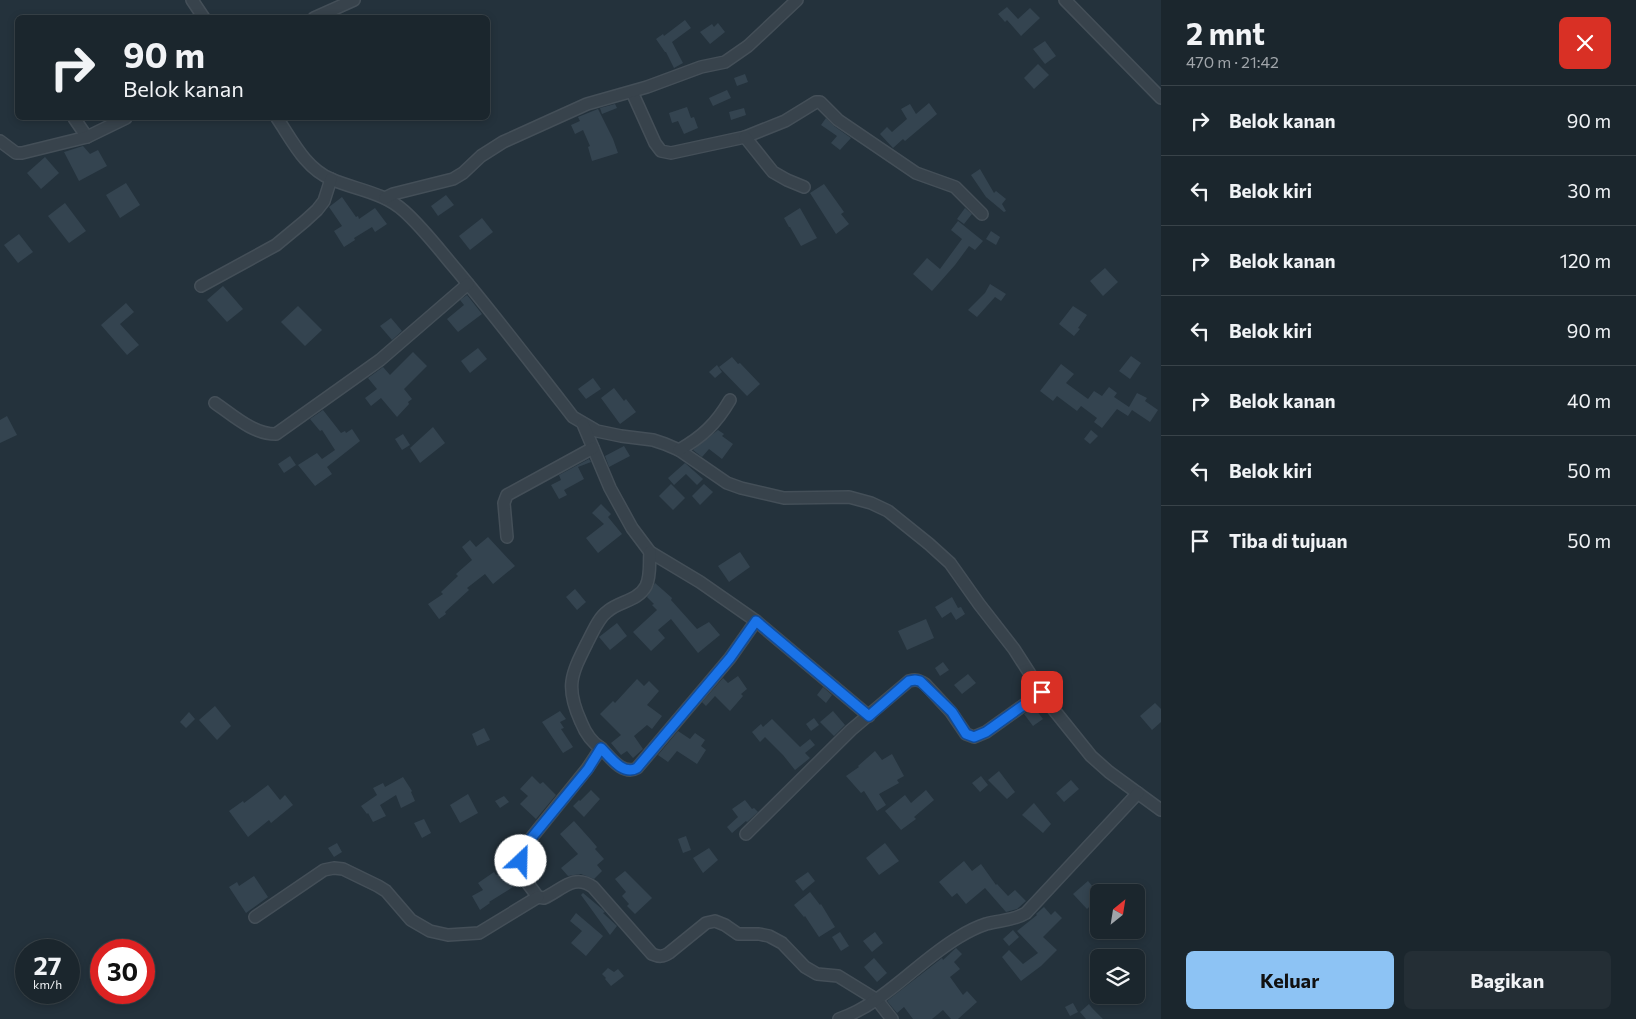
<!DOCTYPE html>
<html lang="id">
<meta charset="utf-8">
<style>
:root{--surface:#1b262d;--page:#242e35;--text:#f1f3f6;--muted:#a0a5aa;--line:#394349;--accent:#8dc3f4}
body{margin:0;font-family:Commissioner,sans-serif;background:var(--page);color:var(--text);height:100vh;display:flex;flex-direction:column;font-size:19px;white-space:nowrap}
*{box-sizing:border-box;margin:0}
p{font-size:16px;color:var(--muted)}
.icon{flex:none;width:28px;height:28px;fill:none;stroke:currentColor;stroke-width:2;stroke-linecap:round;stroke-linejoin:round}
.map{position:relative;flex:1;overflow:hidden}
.side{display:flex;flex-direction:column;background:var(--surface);width:475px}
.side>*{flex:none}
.banner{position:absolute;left:15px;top:15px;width:475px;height:105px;border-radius:8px;box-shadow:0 2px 8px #0003,0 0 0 1px var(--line);background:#1b262d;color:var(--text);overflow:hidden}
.needle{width:32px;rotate:30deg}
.fabs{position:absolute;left:1090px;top:884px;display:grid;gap:10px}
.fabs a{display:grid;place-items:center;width:55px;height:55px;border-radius:8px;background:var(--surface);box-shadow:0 2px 8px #0003,0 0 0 1px var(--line);font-size:25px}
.speed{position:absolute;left:15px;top:939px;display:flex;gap:10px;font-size:25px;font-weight:700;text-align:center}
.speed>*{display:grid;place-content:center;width:65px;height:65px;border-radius:50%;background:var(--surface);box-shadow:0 2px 8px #0003,0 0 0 1px var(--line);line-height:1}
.speed small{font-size:12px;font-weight:400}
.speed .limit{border:8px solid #d22;background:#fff;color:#111}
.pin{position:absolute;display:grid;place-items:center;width:42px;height:42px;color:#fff;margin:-21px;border-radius:10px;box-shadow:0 2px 8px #0006}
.me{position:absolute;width:55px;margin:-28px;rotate:24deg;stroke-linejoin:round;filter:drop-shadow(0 0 4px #0008)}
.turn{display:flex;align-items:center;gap:18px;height:105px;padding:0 25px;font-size:22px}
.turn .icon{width:65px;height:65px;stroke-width:2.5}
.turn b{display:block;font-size:35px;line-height:42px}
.round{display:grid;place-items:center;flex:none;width:52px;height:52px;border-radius:8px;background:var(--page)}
.summary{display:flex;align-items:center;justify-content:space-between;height:85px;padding:0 25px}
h1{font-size:30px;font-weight:700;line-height:38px}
.primary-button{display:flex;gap:10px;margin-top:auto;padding:10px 25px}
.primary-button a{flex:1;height:58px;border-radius:8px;background:var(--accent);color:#111;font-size:20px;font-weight:700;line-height:58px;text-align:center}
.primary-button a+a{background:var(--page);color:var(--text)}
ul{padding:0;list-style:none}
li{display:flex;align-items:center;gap:15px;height:70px;padding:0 25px;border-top:1px solid var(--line)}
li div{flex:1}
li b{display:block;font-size:19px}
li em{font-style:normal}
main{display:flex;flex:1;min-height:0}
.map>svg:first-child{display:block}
</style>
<main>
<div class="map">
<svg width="1161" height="1019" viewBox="0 0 1161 1019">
<rect width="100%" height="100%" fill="#24323c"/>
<g fill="#344450">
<polygon points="1007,7 1018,19 1030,8 1040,18 1021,36 1007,20 1005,22 998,14"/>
<polygon points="685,20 691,28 672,42 683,63 674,68 666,52 665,52 656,39 663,34 664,36"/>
<polygon points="718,23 725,32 710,44 700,32 712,24 714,27"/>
<polygon points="1045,41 1056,56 1045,64 1033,49"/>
<polygon points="1038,64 1049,75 1034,89 1024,78"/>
<polygon points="745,74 748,82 737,86 734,78"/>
<polygon points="727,90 731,98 713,106 709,98"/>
<polygon points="929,103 937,114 905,141 903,139 893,148 880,134 887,127 892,132 907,119 901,109 910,104 916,114"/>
<polygon points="615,104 617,108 602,114 600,108"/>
<polygon points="687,107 691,118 694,117 698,128 684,134 678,121 672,123 669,113"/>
<polygon points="744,108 746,115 731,120 729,112"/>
<polygon points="598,109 613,139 618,153 592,161 588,147 590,146 583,130 575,134 571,125 580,121 578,117"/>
<polygon points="826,118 834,126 851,138 840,150 831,143 837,136 821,125"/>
<polygon points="83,146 90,154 98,150 107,166 79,181 64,152"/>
<polygon points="45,157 59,173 41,189 27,173"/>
<polygon points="980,169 994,193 996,191 1006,199 1002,204 1006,211 1004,212 986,197 971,175"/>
<polygon points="126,183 140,205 120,218 106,195"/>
<polygon points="824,184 844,212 841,214 849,224 836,234 810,193"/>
<polygon points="446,195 454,205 438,216 431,206"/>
<polygon points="342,197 356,217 358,216 359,219 375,208 387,224 375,232 372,227 354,238 355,240 344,247 334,231 342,226 329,207"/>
<polygon points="65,203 86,231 69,243 48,216"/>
<polygon points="800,208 817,238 801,246 790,227 789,227 784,218"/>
<polygon points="965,208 972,214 964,224 957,219"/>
<polygon points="482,218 493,232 470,250 459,236"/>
<polygon points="958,221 983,241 975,250 969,246 955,265 932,291 913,274 927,258 940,269 962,239 951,230"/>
<polygon points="991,231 1000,237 996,245 986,239"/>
<polygon points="19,234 33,252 18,263 4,245"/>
<polygon points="1105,268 1118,282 1103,296 1090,281"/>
<polygon points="990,284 1006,294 1001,301 995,297 977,317 968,310 985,293"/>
<polygon points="223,286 243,309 227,322 207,300"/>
<polygon points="467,295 482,314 458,332 447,319 464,305 460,300"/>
<polygon points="126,303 134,312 120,324 139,345 127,355 101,325"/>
<polygon points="298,306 322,330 305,346 281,322"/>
<polygon points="1073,306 1087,315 1078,328 1080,329 1074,336 1059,324"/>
<polygon points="391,318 402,331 392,340 380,326"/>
<polygon points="478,348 487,359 470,373 461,361"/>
<polygon points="413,352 427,366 404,389 412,399 408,402 409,404 397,417 381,398 371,406 365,398 377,389 368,378 383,367 390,375"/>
<polygon points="1131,356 1141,363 1130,379 1119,371"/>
<polygon points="732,357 738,364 740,363 760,384 747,396 719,367"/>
<polygon points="1061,364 1074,374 1066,383 1088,399 1094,391 1102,396 1109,387 1117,393 1114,397 1129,407 1137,393 1147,398 1145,401 1158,410 1150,422 1132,410 1128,416 1117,409 1102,428 1094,422 1097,418 1081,406 1077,411 1057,396 1053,401 1040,391"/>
<polygon points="717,365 722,372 715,378 709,372"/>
<polygon points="593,378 601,389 586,399 578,389"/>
<polygon points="614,388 624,401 626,399 636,412 620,424 601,398"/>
<polygon points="323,410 341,433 345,431 346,433 352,429 360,441 327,467 332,474 315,486 298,465 317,453 322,459 335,450 322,430 320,431 310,419"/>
<polygon points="7,416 17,435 0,443 0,420"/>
<polygon points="433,427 445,443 420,463 410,448"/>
<polygon points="718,430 724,434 722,436 733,444 722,459 709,449 702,457 693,450"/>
<polygon points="1091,430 1098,436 1090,444 1084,439"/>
<polygon points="403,434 410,445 402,450 395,439"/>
<polygon points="624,446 630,456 609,467 605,456"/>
<polygon points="290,456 296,465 284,473 278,464"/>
<polygon points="589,459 591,462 578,467 584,479 564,490 567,495 559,499 551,485 561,480 559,475"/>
<polygon points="685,463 703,479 697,485 686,474 674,485 668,478"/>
<polygon points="671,484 685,498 673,510 659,496"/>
<polygon points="704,484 713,492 700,505 692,496"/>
<polygon points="601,504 611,514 608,517 622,534 598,553 586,538 604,524 592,513"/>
<polygon points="488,537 515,566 493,584 485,574 467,588 469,590 445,612 446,614 439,619 428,604 443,594 441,592 458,576 456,574 472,560 462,547 470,540 476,547"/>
<polygon points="740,552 750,567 729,582 718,566"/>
<polygon points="655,583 672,598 671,600 697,629 709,622 720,635 698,653 671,619 658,630 665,638 651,651 633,632 657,610 652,605 654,604 647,597"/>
<polygon points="575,589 586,602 577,610 566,597"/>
<polygon points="952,597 958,608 961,607 965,614 956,620 951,612 942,618 935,607"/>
<polygon points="926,619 934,638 907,650 898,631"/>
<polygon points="617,623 627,636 610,650 599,637"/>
<polygon points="943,662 949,670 940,676 935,668"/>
<polygon points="968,674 976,683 962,694 954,685"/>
<polygon points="738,676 747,689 741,694 743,696 730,711 715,696 706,706 702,702 723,678 728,683"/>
<polygon points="637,679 644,686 649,681 659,691 647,705 662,716 652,729 647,725 634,736 643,749 633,758 627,751 621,755 611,743 621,735 600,714 613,701 615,703"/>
<polygon points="823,687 832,695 826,703 817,695"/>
<polygon points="1155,703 1161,709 1161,722 1152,730 1140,716"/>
<polygon points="215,706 231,726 217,740 199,720"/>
<polygon points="1034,707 1043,719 1033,726 1024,714"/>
<polygon points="560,711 566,719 560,722 564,728 561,729 573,747 563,753 542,722"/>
<polygon points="833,711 845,725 834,736 820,722"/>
<polygon points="189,712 195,719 186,728 180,722"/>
<polygon points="814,718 819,725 811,731 806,724"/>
<polygon points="772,719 800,747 810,739 815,745 805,753 810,758 795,770 783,755 765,737 760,742 752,732 761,724 763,727"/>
<polygon points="484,728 490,740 477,746 472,734"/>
<polygon points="678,731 690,739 695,733 705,740 701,746 706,750 697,764 677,751 668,762 658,755"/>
<polygon points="875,751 882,760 892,754 904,776 897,780 899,783 879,794 886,805 877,811 864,791 861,793 846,776 859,767 858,766"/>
<polygon points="999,771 1015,792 1007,799 988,780"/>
<polygon points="532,776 540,784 543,782 556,795 536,819 520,804 528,796 520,789"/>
<polygon points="981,776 988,785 980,792 972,783"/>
<polygon points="403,777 412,791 411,792 415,801 401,808 396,795 380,805 386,816 373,822 368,813 367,814 361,806 377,795 373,788 383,783 385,787"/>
<polygon points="1071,780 1079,789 1064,802 1056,793"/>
<polygon points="268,785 280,800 285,795 293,805 271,823 269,820 248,837 229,811 243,801 244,803"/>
<polygon points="591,790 600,799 584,817 573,806 579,800 580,801"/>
<polygon points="926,790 934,800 914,817 916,819 901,830 885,811 905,795 911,803"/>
<polygon points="468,794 478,813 460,823 450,805"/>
<polygon points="504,796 509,802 500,808 495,801"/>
<polygon points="745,800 752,809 754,808 758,812 747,822 746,821 732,833 727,827 738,817 732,809"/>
<polygon points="1034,803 1051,824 1043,833 1022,815"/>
<polygon points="424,819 431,833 422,838 414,823"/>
<polygon points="574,821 591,840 597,847 595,849 604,859 597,865 602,871 594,879 581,874 568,876 561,868 578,854 560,834"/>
<polygon points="686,836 691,850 683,853 678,839"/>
<polygon points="337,843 342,852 334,857 328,848"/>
<polygon points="885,843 899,861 879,875 866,858"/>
<polygon points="709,848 718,860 703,873 693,858"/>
<polygon points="964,861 972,871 981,864 996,885 997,884 1008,896 1015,890 1026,901 1017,909 1006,912 985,888 966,904 957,893 952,897 939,882"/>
<polygon points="509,868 517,882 512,885 513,887 489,902 490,903 480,910 472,896 483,890 478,883 494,872 496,875"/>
<polygon points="625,871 652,898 635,914 627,906 629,904 622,896 626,892 615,879"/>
<polygon points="808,872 815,881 803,891 795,881"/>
<polygon points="254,876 268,897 246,913 229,887 237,882 239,886"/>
<polygon points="1088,881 1099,894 1099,898 1087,909 1073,894"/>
<polygon points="810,892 820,905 821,904 835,927 819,937 805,916 804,917 794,905"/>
<polygon points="583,893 602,909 605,912 603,913 617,926 610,935 581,895"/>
<polygon points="1044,907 1051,915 1055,911 1062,918 1043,937 1057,950 1041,966 1021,981 1002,957 1009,950 1023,964 1038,953 1017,931 1037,915 1036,914"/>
<polygon points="576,913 603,936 586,956 571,943 582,931 570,921"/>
<polygon points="1013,930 1019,937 1009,946 1003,939"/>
<polygon points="840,932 849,946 841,951 832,937"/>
<polygon points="875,932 883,943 872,952 863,941"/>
<polygon points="956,948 962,954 954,962 960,969 950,977 963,995 967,991 977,1002 958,1019 951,1019 943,1010 932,1019 913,1019 904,1007 897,1013 887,1001 942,958 943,960"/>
<polygon points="874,958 887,973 877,982 864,967"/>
<polygon points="608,968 614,972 618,969 624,976 611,986 605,979 606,978 602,974"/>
<polygon points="1073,1003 1078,1012 1070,1016 1065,1007"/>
<polygon points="1089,1004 1092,1008 1103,1019 1086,1019 1080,1012"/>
</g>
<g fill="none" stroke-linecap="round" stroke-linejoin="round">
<g stroke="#444f58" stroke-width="14">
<g id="street">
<polyline points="192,0 204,18"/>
<polyline points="1065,0 1161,98"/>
<polyline points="314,18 354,0"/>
<polyline points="632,92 655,143 661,151 671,153 745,137 785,121 816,102 820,102 838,120 916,173 955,187 982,214"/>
<polyline points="74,118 87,137"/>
<path d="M277 118C292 140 305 168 331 179 356 190 383 192 404 211 422 227 438 248 454 267 492 312 527 358 563 404L573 417 597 431 621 436 653 440 665 444 679 450 727 483 741 488 784 498 849 497 871 503 888 511 929 544 950 563 979 604 1014 649 1050 705 1091 756 1109 772 1161 810"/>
<polyline points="745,137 773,172 787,180 804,187"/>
<polyline points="0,141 16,153 22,153 87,137 126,118"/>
<polyline points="385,198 393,194 453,179 463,173 481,156 503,142 587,104 647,87 701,67 725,62 748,46 797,0"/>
<polyline points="201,286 276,245 305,221 317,210 324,201 331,179"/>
<path d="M215 403C234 416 253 434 276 434L380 360 468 284"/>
<polyline points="583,424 610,488 632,528 650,552 700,582 756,621 869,716"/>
<path d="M679 450C702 437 716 424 730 400"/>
<polyline points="507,537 504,503 507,495 593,448"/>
<path d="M650 552C649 563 651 576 646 586 638 601 620 601 608 611 598 618 593 632 587 643 571 675 565 687 581 722 585 732 591 742 601 748L587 769 528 842 522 856 523 877 538 897 544 898C562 890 574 873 593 887L652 954C659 957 663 957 669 953L706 923 715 921 725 925 738 934H759L769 936 782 943 805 967 817 974 838 976 877 1000 892 1019"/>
<path d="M601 748C610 757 623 776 637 768L730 658 756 621"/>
<path d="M746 834 851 730 909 681C916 679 919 680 925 684L951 712 966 734 974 737 986 732 1042 692"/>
<polyline points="255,917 324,870 334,868 343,869 378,886 386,891 411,920 430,931 448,935 479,933 538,897"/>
<path d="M839 1019C885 1003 917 962 959 937 967 932 977 927 986 924 1000 920 1013 921 1026 913L1138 793"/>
</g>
</g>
<use href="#street" stroke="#38434c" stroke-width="11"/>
</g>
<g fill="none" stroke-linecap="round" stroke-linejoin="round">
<g stroke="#114b97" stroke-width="12">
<path id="route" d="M521 861 528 842 588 769 601 748C610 757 623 776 637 768L730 658 756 621 869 716 909 681 915 680 920 681 952 712 966 734 974 737 986 732 1042 692"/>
</g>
<use href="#route" stroke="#1a73e8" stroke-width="9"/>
</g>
</svg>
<div class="fabs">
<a><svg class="needle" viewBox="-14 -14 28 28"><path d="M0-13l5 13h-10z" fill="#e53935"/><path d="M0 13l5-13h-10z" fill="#a0a5aa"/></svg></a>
<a><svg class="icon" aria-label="layers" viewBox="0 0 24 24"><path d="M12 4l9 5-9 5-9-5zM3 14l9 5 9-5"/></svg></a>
</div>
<div class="speed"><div>27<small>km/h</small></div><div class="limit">30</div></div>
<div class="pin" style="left:1042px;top:692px;background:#d93025"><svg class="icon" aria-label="arrive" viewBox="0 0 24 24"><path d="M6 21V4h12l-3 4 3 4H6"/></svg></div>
<svg class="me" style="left:521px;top:861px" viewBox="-20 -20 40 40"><circle r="19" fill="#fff"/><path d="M0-13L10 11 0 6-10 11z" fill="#1a73e8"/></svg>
<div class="banner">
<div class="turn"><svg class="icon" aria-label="right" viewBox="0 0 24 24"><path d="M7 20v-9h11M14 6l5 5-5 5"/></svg><div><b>90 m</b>Belok kanan</div></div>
</div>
</div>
<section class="side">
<div class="summary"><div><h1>2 mnt</h1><p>470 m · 21:42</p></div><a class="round" style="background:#d93025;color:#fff"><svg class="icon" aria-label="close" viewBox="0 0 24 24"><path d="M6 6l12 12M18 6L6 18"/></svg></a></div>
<ul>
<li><svg class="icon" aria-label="right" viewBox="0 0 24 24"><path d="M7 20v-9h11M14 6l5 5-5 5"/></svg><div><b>Belok kanan</b></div><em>90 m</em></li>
<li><svg class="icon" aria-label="left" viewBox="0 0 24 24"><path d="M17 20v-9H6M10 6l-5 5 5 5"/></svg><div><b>Belok kiri</b></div><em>30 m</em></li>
<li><svg class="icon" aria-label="right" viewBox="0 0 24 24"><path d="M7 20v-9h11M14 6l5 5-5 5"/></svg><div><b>Belok kanan</b></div><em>120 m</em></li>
<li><svg class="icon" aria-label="left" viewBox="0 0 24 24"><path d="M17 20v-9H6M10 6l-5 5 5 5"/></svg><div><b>Belok kiri</b></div><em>90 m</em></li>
<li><svg class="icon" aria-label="right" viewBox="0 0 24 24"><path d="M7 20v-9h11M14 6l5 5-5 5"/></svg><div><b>Belok kanan</b></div><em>40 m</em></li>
<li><svg class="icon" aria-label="left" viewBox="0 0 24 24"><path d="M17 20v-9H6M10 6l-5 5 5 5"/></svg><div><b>Belok kiri</b></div><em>50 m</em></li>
<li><svg class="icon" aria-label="arrive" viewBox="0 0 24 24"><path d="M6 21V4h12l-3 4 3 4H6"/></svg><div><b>Tiba di tujuan</b></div><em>50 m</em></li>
</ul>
<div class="primary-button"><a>Keluar</a><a>Bagikan</a></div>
</section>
</main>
